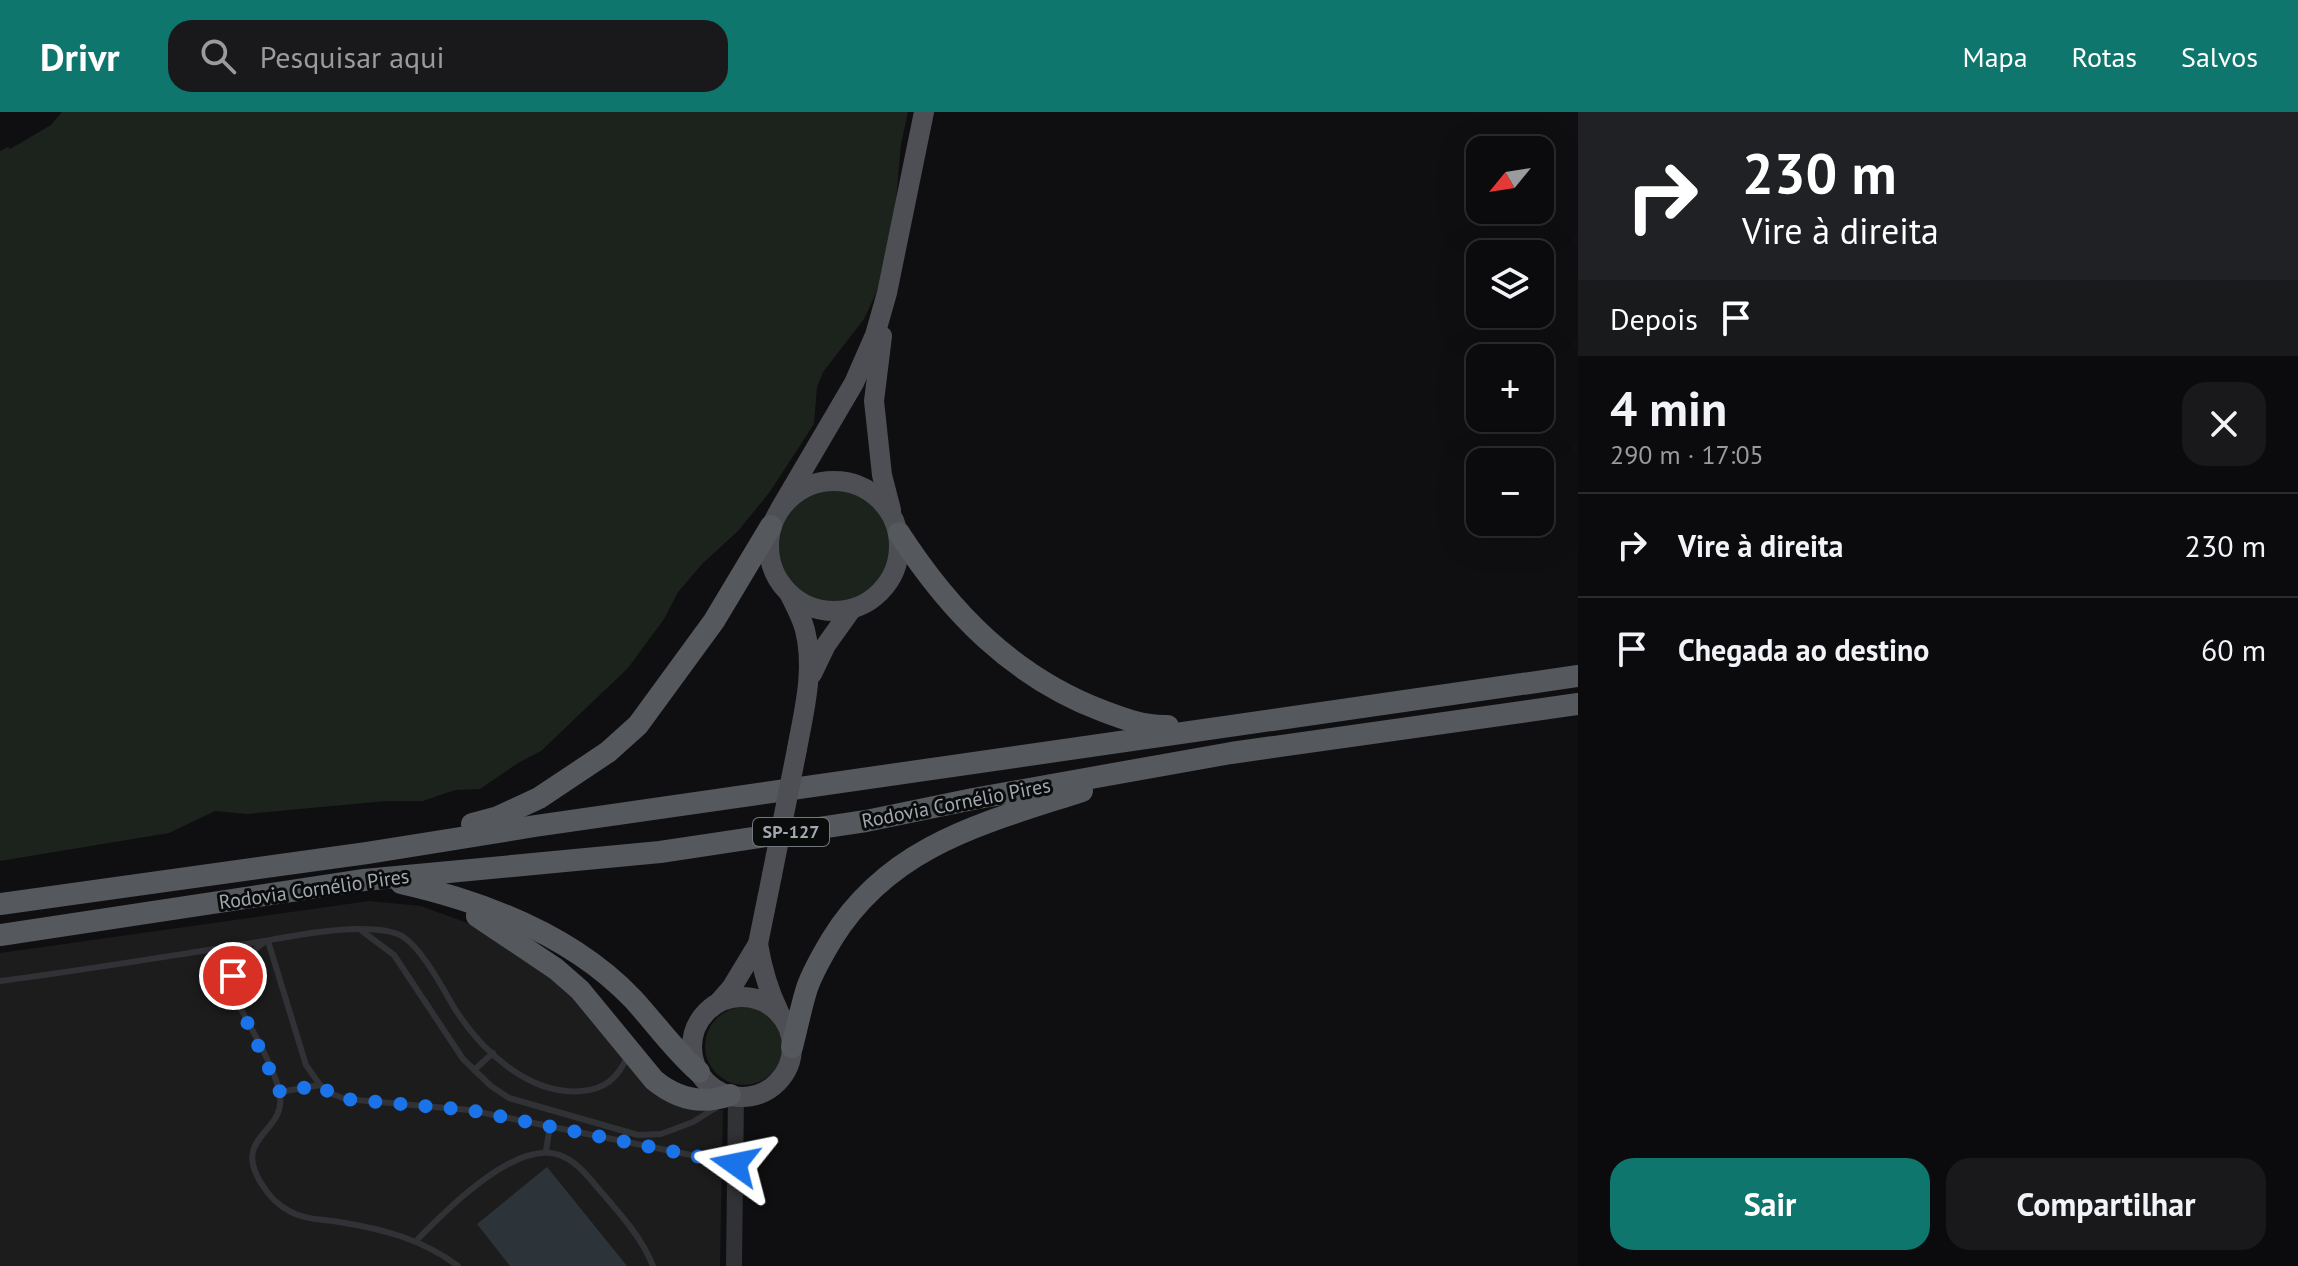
<!DOCTYPE html>
<html lang="pt">
<meta charset="utf-8">
<style>
:root{--surface:#0b0b0d;--page:#19191b;--text:#f1f3f6;--muted:#9a9b9d;--line:#2b2b2e;--accent:#0f766e}
body{margin:0;font-family:"PT Sans",sans-serif;background:var(--page);color:var(--text);height:100vh;display:flex;flex-direction:column;font-size:30px;white-space:nowrap}
*{box-sizing:border-box;margin:0}
p{font-size:26px;color:var(--muted)}
.icon{flex:none;width:44px;height:44px;fill:none;stroke:currentColor;stroke-width:2;stroke-linecap:round;stroke-linejoin:round}
.map{position:relative;flex:1;overflow:hidden}
.sheet{display:flex;flex-direction:column;background:var(--surface);width:720px}
.sheet>*{flex:none}
.banner{background:#202124;color:#fff;overflow:hidden}
.needle{width:52px;rotate:240deg}
.controls{position:absolute;left:1466px;top:24px;display:grid;gap:16px}
.controls a{display:grid;place-items:center;width:88px;height:88px;border-radius:16px;background:var(--surface);box-shadow:0 8px 32px #0002,0 0 0 2px var(--line);font-size:40px}
.pin{position:absolute;display:grid;place-items:center;width:68px;height:68px;color:#fff;margin:-34px;border:4px solid #fff;border-radius:50%;box-shadow:0 2px 8px #0007}
.me{position:absolute;width:88px;margin:-44px;rotate:282deg;stroke-linejoin:round;filter:drop-shadow(0 0 6px #0008)}
.turn{display:flex;align-items:center;gap:28px;height:168px;padding:0 32px;font-size:36px}
.turn .icon{width:104px;height:104px;stroke-width:2.5}
.turn b{display:block;font-size:56px;line-height:68px}
.then{display:flex;align-items:center;height:76px;padding:0 32px;background:#0003;gap:16px;font-size:30px}
.round{display:grid;place-items:center;flex:none;width:84px;height:84px;border-radius:24px;background:var(--page)}
.summary{display:flex;align-items:center;justify-content:space-between;height:136px;padding:0 32px}
h1{font-size:48px;font-weight:800;line-height:60px}
.cta{display:flex;gap:16px;margin-top:auto;padding:16px 32px}
.cta a{flex:1;height:92px;border-radius:24px;background:var(--accent);color:#fff;font-size:32px;font-weight:800;line-height:92px;text-align:center}
.cta a+a{background:var(--page);color:var(--text)}
ul{padding:0;list-style:none}
li{display:flex;align-items:center;gap:24px;height:104px;padding:0 32px;border-top:2px solid var(--line)}
li div{flex:1}
li b{display:block;font-size:30px}
li em{font-style:normal}
header{display:flex;align-items:center;gap:48px;box-sizing:border-box;height:112px;padding:0 40px;background:var(--accent);color:#fff}
header strong{font-size:38px}
nav{display:flex;gap:44px;margin-inline-start:auto;font-size:28px}
.search{width:560px;height:72px;background:var(--page);display:flex;align-items:center;gap:20px;box-sizing:border-box;padding:0 28px;border-radius:24px;color:var(--muted);font-size:30px}
main{display:flex;flex:1;min-height:0}
.map>svg:first-child{display:block}
</style>
<header>
<strong>Drivr</strong>
<div class="search"><svg class="icon" aria-label="search" viewBox="0 0 24 24"><circle cx="10" cy="10" r="6"/><path d="M15 15l6 6"/></svg>Pesquisar aqui</div>
<nav><a>Mapa</a><a>Rotas</a><a>Salvos</a></nav>
</header>
<main>
<div class="map">
<svg width="1578" height="1154" viewBox="0 0 1578 1154">
<rect width="100%" height="100%" fill="#0f0f11"/>
<polygon fill="#1c1c1d" points="369,789 421,794 470,812 568,877 654,982 664,988 681,993 723,998 720,1154 0,1154 0,841"/>
<g fill="#1c231d">
<polygon points="62,0 908,0 901,32 895,99 879,175 864,207 823,260 817,275 814,312 769,381 738,419 703,451 678,480 664,507 628,556 541,639 518,651 480,677 455,678 423,689 386,689 247,702 215,699 169,721 0,749 0,39 8,35 10,37 51,13"/>
<circle cx="834" cy="434" r="56"/>
<circle cx="744" cy="934" r="39"/>
</g>
<polygon fill="#2d3439" points="547,1055 627,1154 510,1154 477,1112"/>
<g fill="none" stroke-linecap="round" stroke-linejoin="round">
<g stroke="#313235" stroke-width="6">
<polyline points="362,819 394,843 463,947 491,974 509,986 638,1023 661,1022 693,1010 717,995"/>
<polyline points="268,829 306,953 320,973 330,981 345,987 469,998 735,1052"/>
<path d="M263 831C246 845 225 860 234 884 247 909 277 959 280 984 285 1021 232 1024 261 1071 268 1083 279 1094 291 1100 306 1108 323 1107 339 1110 383 1117 422 1127 458 1154"/>
<path d="M0 869C78 859 156 846 234 834 274 828 321 817 360 817 374 817 391 818 402 824 422 836 443 877 455 897 481 938 529 984 582 979 605 977 618 966 627 945"/>
<polyline points="474,958 493,941"/>
<polyline points="280,980 320,973"/>
<polyline points="546,1039 550,1014"/>
<path d="M416 1129C445 1099 520 1022 564 1045 581 1053 592 1070 604 1083 623 1105 643 1128 653 1154"/>
</g>
<polyline stroke="#313235" stroke-width="16" points="734,1154 736,984"/>
<g stroke="#4d4f54" stroke-width="20">
<polyline points="882,224 874,289 882,363 891,398"/>
<circle cx="834" cy="434" r="65"/>
<polyline points="780,397 854,271 875,223 887,181 924,0"/>
<path d="M790 483C796 495 802 506 805 518 815 557 804 599 797 637"/>
<polyline points="812,562 826,533 851,498"/>
<path d="M758 832C762 856 768 878 779 900"/>
<circle cx="742" cy="935" r="50"/>
<polyline points="719,890 732,875 758,832 772,763"/>
</g>
<g stroke="#55585c" stroke-width="22">
<path d="M899 421C950 500 1013 565 1103 599 1124 607 1145 615 1168 614"/>
<polyline points="472,712 498,705 539,686 608,640 638,613 714,509 771,414"/>
<path d="M401 771C485 790 572 823 633 887 656 912 673 937 699 960"/>
<polyline points="0,792 367,741 535,714 1578,564"/>
<path d="M477 804 556 857 580 878 654 968C677 987 702 993 730 983"/>
<polyline points="0,823 364,768 660,740 866,709 973,687 1231,641 1578,592"/>
<path d="M792 935C797 916 801 895 807 876 813 859 823 842 832 827 890 733 984 711 1082 679"/>
</g>
<polyline stroke="#4d4f54" stroke-width="20" points="772,763 797,637"/>
</g>
<g fill="none" stroke-linecap="round" stroke-linejoin="round">
<polyline stroke="#1a73e8" stroke-width="14" stroke-dasharray="0 25.2" points="233,864 232,878 280,980 320,973 330,981 345,987 469,998 735,1052"/>
</g>
<g text-anchor="middle" stroke-width="6" stroke-linejoin="round" paint-order="stroke">
<rect fill="#0a0b0b" stroke="#74787e" stroke-width="2" x="753" y="706" width="76" height="28" rx="6"/>
<g font-size="18" font-weight="bold" fill="#a2a7b0">
<text x="791" y="726">SP-127</text>
</g>
<g font-size="20" fill="#a2a7b0" stroke="#0a0b0b">
<text transform="translate(956 691) rotate(-11)" y="7">Rodovia Cornélio Pires</text>
<text transform="translate(314 777) rotate(-8)" y="7">Rodovia Cornélio Pires</text>
</g>
</g>
</svg>
<div class="controls">
<a><svg class="needle" viewBox="-14 -14 28 28"><path d="M0-13l5 13h-10z" fill="#e53935"/><path d="M0 13l5-13h-10z" fill="#9a9b9d"/></svg></a>
<a><svg class="icon" aria-label="layers" viewBox="0 0 24 24"><path d="M12 4l9 5-9 5-9-5zM3 14l9 5 9-5"/></svg></a>
<a>+</a>
<a>−</a>
</div>
<div class="pin" style="left:233px;top:864px;background:#d93025"><svg class="icon" aria-label="arrive" viewBox="0 0 24 24"><path d="M6 21V4h12l-3 4 3 4H6"/></svg></div>
<svg class="me" style="left:735px;top:1052px" viewBox="-20 -20 40 40"><path d="M0-17L14 15 0 8-14 15z" fill="#1a73e8" stroke="#fff" stroke-width="4"/></svg>
</div>
<section class="sheet">
<div class="banner">
<div class="turn"><svg class="icon" aria-label="right" viewBox="0 0 24 24"><path d="M7 20v-9h11M14 6l5 5-5 5"/></svg><div><b>230 m</b>Vire à direita</div></div>
<div class="then">Depois<svg class="icon" aria-label="arrive" viewBox="0 0 24 24"><path d="M6 21V4h12l-3 4 3 4H6"/></svg></div>
</div>
<div class="summary"><div><h1>4 min</h1><p>290 m · 17:05</p></div><a class="round"><svg class="icon" aria-label="close" viewBox="0 0 24 24"><path d="M6 6l12 12M18 6L6 18"/></svg></a></div>
<ul>
<li><svg class="icon" aria-label="right" viewBox="0 0 24 24"><path d="M7 20v-9h11M14 6l5 5-5 5"/></svg><div><b>Vire à direita</b></div><em>230 m</em></li>
<li><svg class="icon" aria-label="arrive" viewBox="0 0 24 24"><path d="M6 21V4h12l-3 4 3 4H6"/></svg><div><b>Chegada ao destino</b></div><em>60 m</em></li>
</ul>
<div class="cta"><a>Sair</a><a>Compartilhar</a></div>
</section>
</main>
